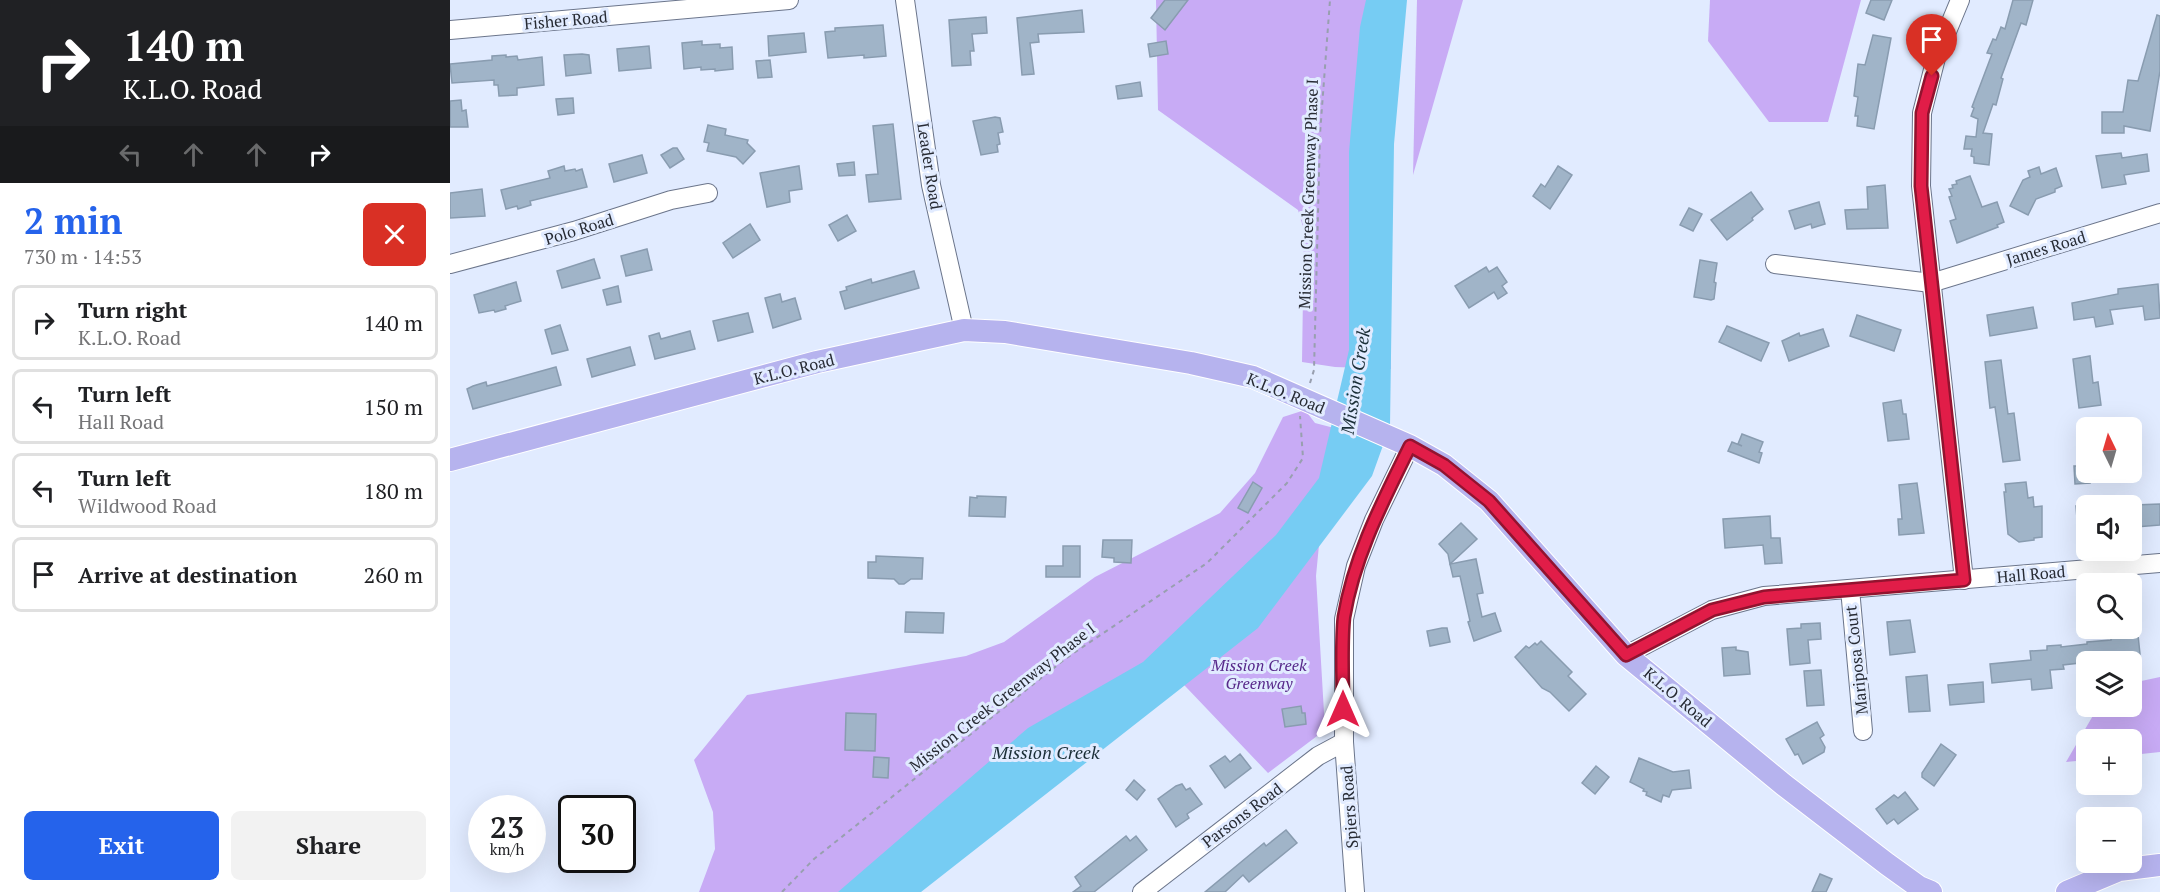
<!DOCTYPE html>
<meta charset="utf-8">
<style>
:root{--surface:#fff;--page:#f2f2f2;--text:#202124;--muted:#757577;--line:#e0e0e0;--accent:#2563eb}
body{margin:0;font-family:"PT Serif",serif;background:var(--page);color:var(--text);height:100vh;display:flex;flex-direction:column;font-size:22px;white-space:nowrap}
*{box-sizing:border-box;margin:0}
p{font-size:20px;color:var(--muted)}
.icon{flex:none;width:33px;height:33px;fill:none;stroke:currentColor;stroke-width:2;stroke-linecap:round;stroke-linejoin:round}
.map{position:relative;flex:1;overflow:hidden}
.panel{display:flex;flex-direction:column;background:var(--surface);width:450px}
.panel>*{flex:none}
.banner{background:#202124;color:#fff;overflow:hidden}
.needle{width:39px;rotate:355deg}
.tools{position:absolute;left:1626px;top:417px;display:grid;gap:12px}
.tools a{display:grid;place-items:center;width:66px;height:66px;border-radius:9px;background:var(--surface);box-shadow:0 6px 24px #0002;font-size:30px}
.speed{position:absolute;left:18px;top:795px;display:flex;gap:12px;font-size:30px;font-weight:700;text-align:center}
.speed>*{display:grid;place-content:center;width:78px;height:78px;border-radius:50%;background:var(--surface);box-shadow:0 6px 24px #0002;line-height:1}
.speed small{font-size:15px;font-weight:400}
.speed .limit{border:3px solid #111;border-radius:9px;background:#fff;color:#111}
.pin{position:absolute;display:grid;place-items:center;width:51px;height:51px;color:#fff;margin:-62px -26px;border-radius:50% 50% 50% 0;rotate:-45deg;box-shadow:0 0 6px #0007}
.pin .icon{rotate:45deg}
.me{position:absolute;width:66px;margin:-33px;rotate:0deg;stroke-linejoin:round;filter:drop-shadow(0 0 4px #0008)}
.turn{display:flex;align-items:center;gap:21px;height:126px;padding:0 24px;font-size:27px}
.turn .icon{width:78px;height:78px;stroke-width:2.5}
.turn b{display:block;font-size:42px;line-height:51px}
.lanes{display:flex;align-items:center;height:57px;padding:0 24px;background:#0003;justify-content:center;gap:30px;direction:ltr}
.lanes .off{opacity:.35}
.round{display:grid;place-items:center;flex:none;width:63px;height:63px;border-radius:9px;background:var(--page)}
.summary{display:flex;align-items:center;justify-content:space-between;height:102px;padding:0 24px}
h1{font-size:36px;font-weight:700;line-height:45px;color:var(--accent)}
.button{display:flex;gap:12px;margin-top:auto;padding:12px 24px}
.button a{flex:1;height:69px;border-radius:9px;background:var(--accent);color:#fff;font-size:24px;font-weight:700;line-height:69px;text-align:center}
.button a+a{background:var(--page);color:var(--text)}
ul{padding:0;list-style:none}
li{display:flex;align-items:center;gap:18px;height:75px;margin:0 12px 9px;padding:0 12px;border:3px solid var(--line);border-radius:9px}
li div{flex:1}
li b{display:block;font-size:22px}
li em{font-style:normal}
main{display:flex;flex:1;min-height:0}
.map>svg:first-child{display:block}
</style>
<main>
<section class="panel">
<div class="banner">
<div class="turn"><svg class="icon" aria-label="right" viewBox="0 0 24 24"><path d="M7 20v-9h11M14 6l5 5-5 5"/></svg><div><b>140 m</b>K.L.O. Road</div></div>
<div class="lanes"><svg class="icon off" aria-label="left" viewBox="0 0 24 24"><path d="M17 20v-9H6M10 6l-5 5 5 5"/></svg><svg class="icon off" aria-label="ahead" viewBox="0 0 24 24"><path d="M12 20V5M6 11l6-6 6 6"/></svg><svg class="icon off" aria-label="ahead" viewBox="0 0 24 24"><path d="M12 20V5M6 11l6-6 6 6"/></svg><svg class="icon" aria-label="right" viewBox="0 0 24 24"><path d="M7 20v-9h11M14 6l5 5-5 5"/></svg></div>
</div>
<div class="summary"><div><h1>2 min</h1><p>730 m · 14:53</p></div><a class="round" style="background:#d93025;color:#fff"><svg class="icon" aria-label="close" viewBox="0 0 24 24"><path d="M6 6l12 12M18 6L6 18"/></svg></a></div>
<ul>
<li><svg class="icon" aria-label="right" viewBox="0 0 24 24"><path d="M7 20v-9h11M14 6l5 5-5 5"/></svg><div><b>Turn right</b><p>K.L.O. Road</p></div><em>140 m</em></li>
<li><svg class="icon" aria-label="left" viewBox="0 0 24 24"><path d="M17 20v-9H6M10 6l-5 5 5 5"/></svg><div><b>Turn left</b><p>Hall Road</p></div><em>150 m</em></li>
<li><svg class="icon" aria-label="left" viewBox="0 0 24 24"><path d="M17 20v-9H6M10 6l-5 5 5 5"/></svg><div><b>Turn left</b><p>Wildwood Road</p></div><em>180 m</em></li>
<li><svg class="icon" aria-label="arrive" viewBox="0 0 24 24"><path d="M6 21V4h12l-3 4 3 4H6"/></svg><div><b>Arrive at destination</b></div><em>260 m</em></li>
</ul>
<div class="button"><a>Exit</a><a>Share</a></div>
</section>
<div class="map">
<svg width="1710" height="892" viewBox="0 0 1710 892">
<rect width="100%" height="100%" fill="#e1ebff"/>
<g fill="#c8abf5">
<polygon points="706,0 945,0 937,242 941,369 885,367 852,362 854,230 848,210 708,110"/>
<polygon points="967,0 1013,0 963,175"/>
<polygon points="1260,0 1411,0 1378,122 1319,122 1258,41"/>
<polygon points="855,410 865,423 911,435 869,545 866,576 875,730 818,773 716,666 453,892 249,892 265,849 263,812 244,760 297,695 516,656 554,642 645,577 770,513 805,473 833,417"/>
<polygon points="1710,677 1710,752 1682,755 1682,740 1636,740 1636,760 1616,762 1648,707 1682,706 1682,683"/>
</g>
<polygon fill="#76ccf3" points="916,0 957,0 944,144 940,426 922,476 808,628 471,892 388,892 578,728 693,662 826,535 869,478 899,350 899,152 910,27"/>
<g fill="#a0b4c8" stroke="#899cb0" stroke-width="1.5">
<polygon points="715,0 738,0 715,30 701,18"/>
<polygon points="1421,0 1442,0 1434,20 1416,13"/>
<polygon points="1563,0 1583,0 1576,25 1571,23 1551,78 1553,79 1546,105 1543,104 1533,133 1542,134 1539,165 1524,163 1524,157 1521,156 1522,149 1514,149 1516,136 1526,137 1528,119 1521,116 1524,108 1522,107 1542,54 1537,53 1543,39 1546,40 1551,27 1555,29"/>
<polygon points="632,10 634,32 588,34 589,42 580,43 584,74 572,75 567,18"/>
<polygon points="1707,15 1710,16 1710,71 1700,131 1674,126 1674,133 1652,133 1652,112 1673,112 1678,80 1688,81"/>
<polygon points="536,17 537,33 522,34 524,51 520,51 521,65 502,66 499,20"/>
<polygon points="433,25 436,56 414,58 414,55 378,58 375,32 385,31 385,28"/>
<polygon points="354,33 356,52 319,56 318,36"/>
<polygon points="1423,35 1441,38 1424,129 1407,126 1408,116 1405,116 1408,97 1404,96 1408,64 1415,65"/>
<polygon points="252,41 252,45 270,44 270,48 282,47 283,69 265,71 265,69 251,70 251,67 234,69 232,43"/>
<polygon points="716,41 718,54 700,57 698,44"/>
<polygon points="199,46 201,68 169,71 167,49"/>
<polygon points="132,54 139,55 141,73 116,76 114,55"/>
<polygon points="56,55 56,57 67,56 68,60 92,57 94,85 67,88 67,95 49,96 48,85 44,85 44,80 2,83 0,64 42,60 42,56"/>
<polygon points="320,60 322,77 308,78 306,61"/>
<polygon points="690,82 692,96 668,99 666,86"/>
<polygon points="123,98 124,113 108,115 106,99"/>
<polygon points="11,100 12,111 16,110 18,127 0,127 0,101"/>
<polygon points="545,117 550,118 553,132 548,133 550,144 547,145 548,152 531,155 523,121"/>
<polygon points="443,124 451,199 419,202 416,175 428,174 423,126"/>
<polygon points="258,125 276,129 275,135 298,140 297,143 305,151 293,164 286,157 257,151 259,143 254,142"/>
<polygon points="223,148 227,148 234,159 220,168 211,155"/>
<polygon points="1671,153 1672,158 1697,154 1699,171 1674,175 1676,184 1652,188 1646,156"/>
<polygon points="192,155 197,173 164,182 159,164"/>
<polygon points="404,162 405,175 389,176 387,164"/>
<polygon points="114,166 115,171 125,169 126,171 132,169 137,187 80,201 81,205 68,209 67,206 56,209 51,190 100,178 98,171"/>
<polygon points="349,166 352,189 339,191 340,202 317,207 310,173"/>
<polygon points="1108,166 1122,175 1100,209 1083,196 1091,184 1095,187"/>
<polygon points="1589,167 1591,174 1606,168 1612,186 1605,189 1605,192 1586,199 1578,215 1560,206 1573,180 1580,177 1578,171"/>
<polygon points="1520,176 1532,207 1547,202 1554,222 1547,225 1548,227 1507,243 1500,221 1506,219 1499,197 1502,196 1499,189 1503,188 1502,185 1507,184 1506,181"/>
<polygon points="1435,185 1438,228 1397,229 1395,210 1418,209 1417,187"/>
<polygon points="32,189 35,216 0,218 0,193"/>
<polygon points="1301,192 1313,209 1302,218 1303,220 1277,240 1261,220"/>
<polygon points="1369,202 1375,224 1362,228 1361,224 1345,229 1339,211"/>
<polygon points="1239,208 1252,214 1243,231 1230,225"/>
<polygon points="397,215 406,231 388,241 379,225"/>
<polygon points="300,224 310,240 283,258 273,243"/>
<polygon points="197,249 202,270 176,276 171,256"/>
<polygon points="144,259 150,278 112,288 107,271"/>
<polygon points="1250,260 1267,263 1264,282 1266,283 1264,299 1261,300 1244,297"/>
<polygon points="1036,267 1039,272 1047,267 1057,282 1052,286 1057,293 1048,299 1044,292 1019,308 1005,286"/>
<polygon points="464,271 469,288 395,309 390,292 397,290 396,287 421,279 422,283"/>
<polygon points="66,282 71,301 55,306 56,309 45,312 44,310 29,313 24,295"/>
<polygon points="1708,284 1710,318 1695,320 1693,306 1660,310 1663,324 1646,327 1644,317 1624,320 1622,303 1668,294 1668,289"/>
<polygon points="168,286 171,302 157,305 153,290"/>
<polygon points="330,294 332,302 345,298 351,319 323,328 315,298"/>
<polygon points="1583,307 1587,328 1540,336 1537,315"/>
<polygon points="298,313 303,332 268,341 263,321"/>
<polygon points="1407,315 1451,330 1444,351 1400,336"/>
<polygon points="110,325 118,350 102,354 95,330"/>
<polygon points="1277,326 1319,343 1311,361 1269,342"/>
<polygon points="1373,329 1379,346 1339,361 1332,341 1349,333 1350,336"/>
<polygon points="240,331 245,349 205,359 199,336 209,333 211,339"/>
<polygon points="180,347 185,365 142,377 137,359"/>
<polygon points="1640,356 1643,383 1648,382 1651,405 1629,408 1623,359"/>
<polygon points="1551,360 1558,414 1564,413 1570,460 1553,462 1545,407 1540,408 1535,362"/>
<polygon points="106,367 111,385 23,409 17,389 23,386 36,382 37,386"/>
<polygon points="1451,400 1453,414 1456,414 1459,439 1438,441 1433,403"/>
<polygon points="1292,434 1313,442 1309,452 1312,453 1309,463 1278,451 1282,442 1292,446 1288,444"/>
<polygon points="1624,466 1636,466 1640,483 1625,484"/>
<polygon points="803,482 812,488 798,513 788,508"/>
<polygon points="1576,482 1578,498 1583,497 1584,507 1592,506 1592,537 1584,538 1584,540 1569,542 1558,534 1554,492 1556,492 1555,484"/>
<polygon points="1467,483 1474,533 1449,535 1448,519 1452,519 1449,485"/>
<polygon points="527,496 556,497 555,517 519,516 520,497 527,498"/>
<polygon points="1710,504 1710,525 1686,527 1684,505"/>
<polygon points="1636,505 1636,544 1629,544 1626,506"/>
<polygon points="1320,516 1321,538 1330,538 1332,563 1315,564 1313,545 1275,548 1273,519"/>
<polygon points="1011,523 1027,539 1000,564 998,554 989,544"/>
<polygon points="653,540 682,540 681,563 664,562 664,558 652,557"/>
<polygon points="613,546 630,546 630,577 596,577 596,566 613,566"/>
<polygon points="426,556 473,558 472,579 461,579 454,584 449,584 444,579 418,578 418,562 426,562"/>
<polygon points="1026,559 1033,593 1027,594 1032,617 1045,613 1051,631 1024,641 1018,622 1020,621 1010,576 1003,577 1000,564"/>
<polygon points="456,612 494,613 493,633 455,632"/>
<polygon points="1460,620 1465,652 1440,655 1437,622"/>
<polygon points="1370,623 1371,639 1358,640 1360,663 1340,665 1337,629 1351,628 1351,624"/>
<polygon points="992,628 997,628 1000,642 980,646 977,631"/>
<polygon points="1668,633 1675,635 1688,635 1690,654 1656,656 1656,660 1613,665 1614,669 1600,670 1602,688 1582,690 1581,679 1542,683 1540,664 1581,660 1580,651 1597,650 1597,646 1611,645 1611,647 1637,644 1637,642 1661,640 1661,636"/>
<polygon points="1091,641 1122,672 1118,676 1136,694 1119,711 1100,692 1092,688 1065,657 1076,646 1079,648 1085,643 1087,645"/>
<polygon points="1286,647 1286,650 1298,652 1300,674 1274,676 1272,648"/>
<polygon points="1371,670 1374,705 1357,706 1354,671"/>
<polygon points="1477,675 1480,711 1459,712 1456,677"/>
<polygon points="1533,682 1534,702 1500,705 1498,685"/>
<polygon points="851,706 852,713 855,713 856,724 835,727 832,709"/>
<polygon points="396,713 426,714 425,751 395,750"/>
<polygon points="1367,722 1374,735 1370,738 1375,747 1374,752 1353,764 1348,754 1345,755 1336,739"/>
<polygon points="1491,744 1506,755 1484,786 1472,777 1472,773"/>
<polygon points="790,754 801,768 775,788 760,766 775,756 780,762"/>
<polygon points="424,757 439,758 438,778 423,777"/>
<polygon points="1189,758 1223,772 1239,770 1241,788 1222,790 1219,797 1213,795 1211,802 1196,795 1197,792 1193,791 1194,789 1180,782"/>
<polygon points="1146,766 1159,777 1145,794 1132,783"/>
<polygon points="684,780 695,790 687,800 676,790"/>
<polygon points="732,784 736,790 740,788 752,804 737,814 739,818 726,827 708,799 726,786"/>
<polygon points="1455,792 1468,809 1448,824 1444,819 1437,824 1426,809 1444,795 1448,798"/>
<polygon points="836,830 847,843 799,882 793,875 775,892 755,892 814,843 816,846"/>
<polygon points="676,836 680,841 686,836 697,850 644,892 623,892 631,886 625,877"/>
<polygon points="1370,874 1382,879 1376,892 1362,892"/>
</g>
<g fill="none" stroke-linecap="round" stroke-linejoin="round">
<g stroke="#6b758b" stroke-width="20">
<g id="minor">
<polyline points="455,0 481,185 514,330"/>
<polyline points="1510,0 1486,58 1472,113 1471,186 1514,580"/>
<polyline points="0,30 339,0"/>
<polyline points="0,264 124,231 221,200 258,193"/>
<polyline points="1325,264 1481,283 1710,213"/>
<polyline points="1400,589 1413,731"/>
<polyline points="1176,655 1262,610 1314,596 1710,563"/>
<polyline points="692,892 868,756 894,742"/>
<polyline points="905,892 894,742 894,619 906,566 924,520 960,446"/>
</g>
</g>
<g stroke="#fff" stroke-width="24">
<g id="major">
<polyline points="0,460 367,362 514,330 555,332 741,363 803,377 960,446 994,465 1039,501 1176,655 1334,785 1437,864 1469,887 1481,892"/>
<polyline points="1617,892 1669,870 1710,865"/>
</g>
</g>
<g stroke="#989faf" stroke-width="2" stroke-dasharray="4.5 4.5" stroke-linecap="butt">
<polyline points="860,383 864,370 870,134 880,0"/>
<polyline points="332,892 364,859 615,659 757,563 837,483 853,458 850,416"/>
</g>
<use href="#minor" stroke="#fff" stroke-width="18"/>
<use href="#major" stroke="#b6b3ee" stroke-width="22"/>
</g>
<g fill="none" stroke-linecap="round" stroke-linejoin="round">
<g stroke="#92132f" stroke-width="15">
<path id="route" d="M893 709C893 682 891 643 894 617 904 556 933 501 960 446L994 465 1039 501 1176 655 1262 610 1314 597 1514 580 1471 186 1472 113 1482 76"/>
</g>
<use href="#route" stroke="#e11d48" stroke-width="10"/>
</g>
<g text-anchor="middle" stroke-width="6" stroke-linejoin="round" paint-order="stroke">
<g font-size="16" fill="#272b34" stroke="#e1ebff">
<text transform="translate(116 20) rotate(-5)" y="6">Fisher Road</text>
<text transform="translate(480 166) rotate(81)" y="6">Leader Road</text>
<text transform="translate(858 194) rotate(-88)" y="6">Mission Creek Greenway Phase I</text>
<text transform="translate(129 229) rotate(-17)" y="6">Polo Road</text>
<text transform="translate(1596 248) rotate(-17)" y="6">James Road</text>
<text transform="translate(344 369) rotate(-14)" y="6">K.L.O. Road</text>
<text transform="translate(836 393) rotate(22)" y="6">K.L.O. Road</text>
<text transform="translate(1581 574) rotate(-5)" y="6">Hall Road</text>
<text transform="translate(1406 660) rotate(-96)" y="6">Mariposa Court</text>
<text transform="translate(552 697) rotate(-38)" y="6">Mission Creek Greenway Phase I</text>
<text transform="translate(1228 697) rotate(40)" y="6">K.L.O. Road</text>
<text transform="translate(899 807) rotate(-94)" y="6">Spiers Road</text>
<text transform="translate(792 815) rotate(-37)" y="6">Parsons Road</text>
</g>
<g font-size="16" font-style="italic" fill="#57288a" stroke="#e1ebff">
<text x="809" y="671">Mission Creek<tspan x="809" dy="18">Greenway</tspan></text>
</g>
<g font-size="18" font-style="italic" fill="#1a2e37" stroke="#e1ebff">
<text transform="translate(906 381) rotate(-81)" y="6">Mission Creek</text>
<text x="596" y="759">Mission Creek</text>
</g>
</g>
</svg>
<div class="tools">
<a><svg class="needle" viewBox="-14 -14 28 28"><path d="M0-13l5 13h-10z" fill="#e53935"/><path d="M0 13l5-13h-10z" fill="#757577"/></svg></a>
<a><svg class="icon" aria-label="sound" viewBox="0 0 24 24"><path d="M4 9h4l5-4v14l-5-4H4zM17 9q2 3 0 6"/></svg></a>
<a><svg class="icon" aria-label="search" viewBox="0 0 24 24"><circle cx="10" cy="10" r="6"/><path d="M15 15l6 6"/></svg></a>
<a><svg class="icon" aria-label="layers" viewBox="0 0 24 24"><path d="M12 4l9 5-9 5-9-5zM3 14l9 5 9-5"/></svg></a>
<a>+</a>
<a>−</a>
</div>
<div class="speed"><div>23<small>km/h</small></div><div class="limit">30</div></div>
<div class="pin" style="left:1482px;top:76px;background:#d93025"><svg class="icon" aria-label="arrive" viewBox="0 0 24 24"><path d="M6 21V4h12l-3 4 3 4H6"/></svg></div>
<svg class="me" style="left:893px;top:709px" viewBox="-20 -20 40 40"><path d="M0-17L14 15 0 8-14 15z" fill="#e11d48" stroke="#fff" stroke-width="4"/></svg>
</div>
</main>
